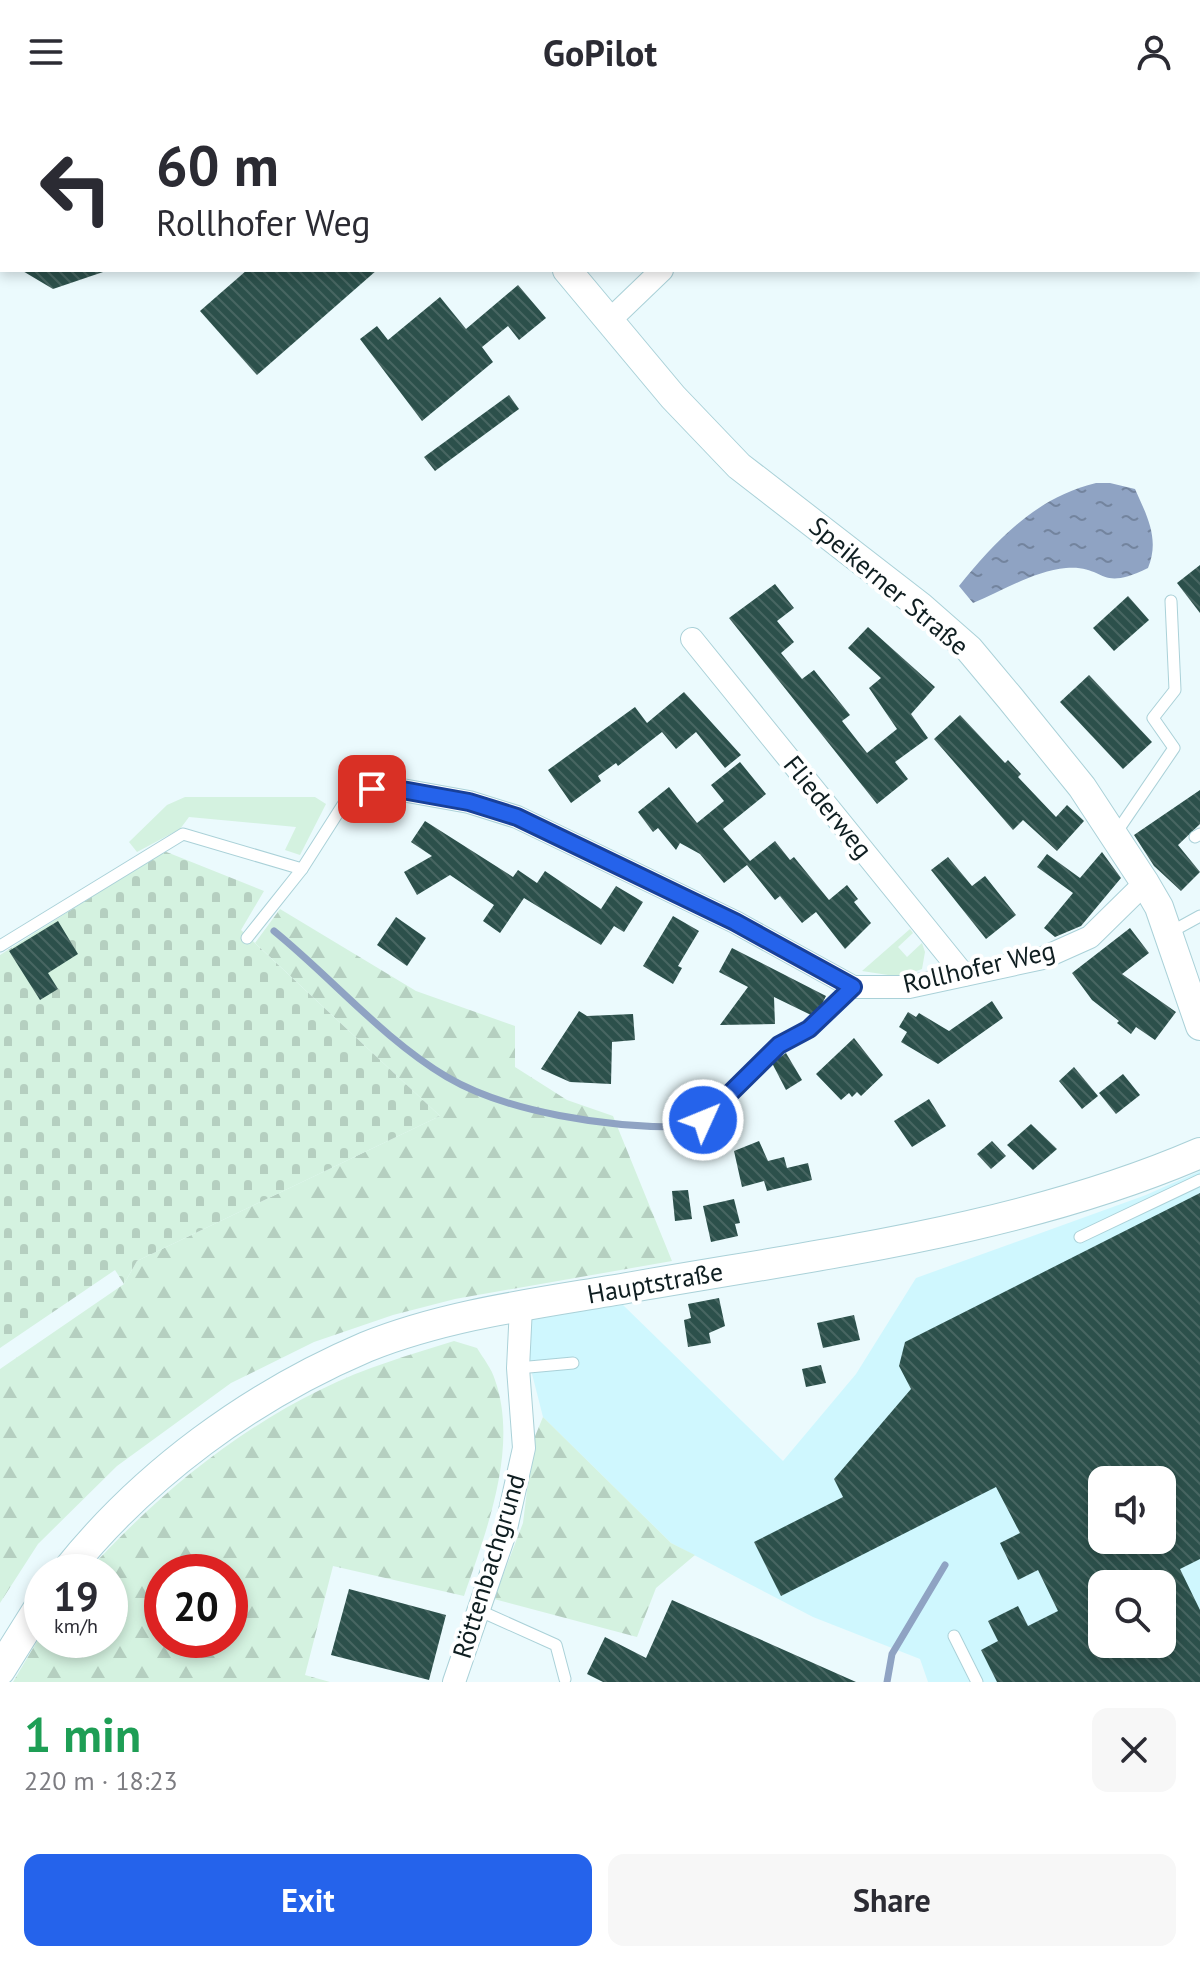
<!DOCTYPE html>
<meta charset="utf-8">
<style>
:root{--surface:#fff;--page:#f7f7f7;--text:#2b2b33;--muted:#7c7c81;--accent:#2563eb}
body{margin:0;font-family:"PT Sans",sans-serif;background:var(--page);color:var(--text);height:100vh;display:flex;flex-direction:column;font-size:30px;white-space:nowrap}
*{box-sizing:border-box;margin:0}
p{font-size:26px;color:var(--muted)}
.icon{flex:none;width:44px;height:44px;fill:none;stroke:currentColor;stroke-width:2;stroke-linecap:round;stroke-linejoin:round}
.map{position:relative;height:1578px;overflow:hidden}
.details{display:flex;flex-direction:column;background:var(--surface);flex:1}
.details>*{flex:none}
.hud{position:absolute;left:0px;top:0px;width:1200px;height:168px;box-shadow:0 4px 12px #0003;background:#fff;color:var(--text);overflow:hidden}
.tools{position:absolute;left:1088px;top:1362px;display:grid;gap:16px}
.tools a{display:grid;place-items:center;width:88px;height:88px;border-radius:16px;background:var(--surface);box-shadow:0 4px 12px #0003;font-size:40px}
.speed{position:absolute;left:24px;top:1450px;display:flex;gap:16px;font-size:40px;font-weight:700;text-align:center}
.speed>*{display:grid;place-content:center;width:104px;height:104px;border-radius:50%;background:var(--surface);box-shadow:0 4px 12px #0003;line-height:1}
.speed small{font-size:20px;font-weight:400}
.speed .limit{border:12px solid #d22;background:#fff;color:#111}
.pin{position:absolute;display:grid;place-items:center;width:68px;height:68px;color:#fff;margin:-34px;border-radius:16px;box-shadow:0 4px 12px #0006}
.me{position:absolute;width:88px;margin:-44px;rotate:46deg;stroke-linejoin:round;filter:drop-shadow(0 0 6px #0008)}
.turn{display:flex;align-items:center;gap:28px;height:168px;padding:0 24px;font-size:36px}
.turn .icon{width:104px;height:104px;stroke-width:2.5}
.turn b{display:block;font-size:56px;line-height:68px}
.round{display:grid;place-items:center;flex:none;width:84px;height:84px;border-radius:16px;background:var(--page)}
.summary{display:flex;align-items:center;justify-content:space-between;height:136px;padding:0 24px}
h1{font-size:48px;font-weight:600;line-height:60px;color:#1e9e55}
.button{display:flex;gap:16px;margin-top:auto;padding:16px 24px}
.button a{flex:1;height:92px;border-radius:16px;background:var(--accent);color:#fff;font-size:32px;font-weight:600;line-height:92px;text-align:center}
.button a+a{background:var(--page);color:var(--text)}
header{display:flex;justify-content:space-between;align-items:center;height:104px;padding:0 24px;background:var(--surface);font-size:36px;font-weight:600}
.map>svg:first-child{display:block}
</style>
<header><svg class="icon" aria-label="menu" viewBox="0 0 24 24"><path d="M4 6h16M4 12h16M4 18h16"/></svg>GoPilot<svg class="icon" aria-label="person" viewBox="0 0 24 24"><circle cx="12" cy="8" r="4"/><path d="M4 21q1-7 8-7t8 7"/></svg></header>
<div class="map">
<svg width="1200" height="1578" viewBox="0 0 1200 1578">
<defs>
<pattern id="forest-firs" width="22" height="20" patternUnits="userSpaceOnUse" patternTransform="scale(2)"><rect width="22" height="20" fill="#d4f2e0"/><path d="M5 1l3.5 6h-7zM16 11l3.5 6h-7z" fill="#b5cfc0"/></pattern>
<pattern id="cemetery-stones" width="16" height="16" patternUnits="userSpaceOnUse" patternTransform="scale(2)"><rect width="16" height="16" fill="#d4f2e0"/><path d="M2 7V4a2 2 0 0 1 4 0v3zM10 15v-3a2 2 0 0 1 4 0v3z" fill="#b5cfc0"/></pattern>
<pattern id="water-ripples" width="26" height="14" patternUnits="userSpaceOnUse" patternTransform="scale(2)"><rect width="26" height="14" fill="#8fa3c3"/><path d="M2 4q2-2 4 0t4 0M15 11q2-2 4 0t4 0" fill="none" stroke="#73849e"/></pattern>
<pattern id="building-back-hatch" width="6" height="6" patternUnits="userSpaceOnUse" patternTransform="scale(2)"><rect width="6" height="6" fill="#2c504b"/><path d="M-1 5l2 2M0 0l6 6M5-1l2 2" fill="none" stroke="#486662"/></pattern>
</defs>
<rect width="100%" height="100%" fill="#ebfafd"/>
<path fill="#cff7fe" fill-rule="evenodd" d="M1200 1067V1578H928L920 1555 813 1513 671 1439 543 1313 529 1258 531 1215 623 1201 783 1357 856 1270 916 1174 1146 1091ZM1102 1376H1162V1436H1102ZM1102 1480H1162V1540H1102Z"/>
<g fill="#d4f2e0">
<polygon points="185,693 315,693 326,700 300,751 285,746 296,723 189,713 180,725 137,748 129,738 167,701"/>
<polygon points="910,825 913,829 898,843 907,853 922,839 925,848 922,865 901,873 862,867"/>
</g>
<g fill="url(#forest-firs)" fill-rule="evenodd">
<polygon points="280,805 416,887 515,922 515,963 567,996 613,1012 672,1157 455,1195 393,1211 314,1238 231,1279 117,1362 38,1440 0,1499 0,1265 124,1180 137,1157 440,1012 255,839"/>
<path d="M454 1237 477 1244C483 1254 492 1265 495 1276 519 1344 486 1428 464 1492L333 1462 305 1571 330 1578H13L42 1529V1536H110V1468H87C153 1395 233 1328 322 1285 364 1264 409 1251 454 1237ZM162 1468H230V1536H162Z"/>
<polygon points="543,1313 671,1439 695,1451 656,1484 637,1533 494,1495 523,1419 533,1337"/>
</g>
<polygon fill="url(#cemetery-stones)" points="164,747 264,787 241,826 440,1012 137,1157 124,1180 115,1166 0,1244 0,851"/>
<path fill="url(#water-ripples)" d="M1096 379H1110L1135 385C1147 412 1160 435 1148 464 1097 489 1107 461 1066 464 1034 467 1002 487 973 499L959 482C996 436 1037 393 1096 379Z"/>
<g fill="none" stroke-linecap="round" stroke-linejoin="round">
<g stroke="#8fa3c3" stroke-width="7">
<path d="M274 827C332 874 383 935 447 973 508 1009 608 1023 678 1023"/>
<polyline points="887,1578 892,1550 945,1461"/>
</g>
</g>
<g fill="url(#building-back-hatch)" fill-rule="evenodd">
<polygon points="21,166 106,166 106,167 53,185"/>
<polygon points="247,166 377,166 257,271 200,207"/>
<polygon points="518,181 546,214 519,236 508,222 482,243 493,258 422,317 360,235 377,222 388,236 440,193 466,225"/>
<polygon points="509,291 519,305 435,367 424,353"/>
<polygon points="1200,461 1200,509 1177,479"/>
<polygon points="775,480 794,504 777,517 794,538 781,549 802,575 814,566 850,611 842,617 867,649 897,625 869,584 881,574 848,544 868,523 935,583 911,610 928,634 895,658 908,675 877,700 729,514"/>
<polygon points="1128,492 1149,516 1114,547 1093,524"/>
<polygon points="1089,571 1152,638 1123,665 1060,598"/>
<polygon points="684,588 741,651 725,664 696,628 676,645 662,628 618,662 616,659 598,672 601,677 571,699 548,666 635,603 647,619"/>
<polygon points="960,611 1005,659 1008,656 1021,670 1018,673 1056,713 1067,701 1084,717 1057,747 1023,716 1013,726 934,635"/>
<polygon points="740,658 766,690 723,725 750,757 775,737 790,756 794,753 829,796 847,781 858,795 854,798 871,819 845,845 816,808 802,819 780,792 775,796 747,761 724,779 700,750 680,739 676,746 658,724 653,728 638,708 669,683 697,719 724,697 711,681"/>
<polygon points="1200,686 1200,720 1178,741 1200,768 1181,787 1154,762 1134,731"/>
<polygon points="425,717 513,773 518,766 537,779 545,767 601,805 616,782 643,798 624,828 614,822 601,841 524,794 500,829 483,817 494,801 450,771 417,791 404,768 432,752 411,738"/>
<polygon points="1102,748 1121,774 1081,822 1055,833 1044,824 1073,789 1037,763 1047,750 1080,774"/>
<polygon points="948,753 972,782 985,772 1016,811 986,835 931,766"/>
<polygon points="673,812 699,827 678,862 682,864 673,880 643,862"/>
<polygon points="396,813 426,834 407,862 377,841"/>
<polygon points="58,817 78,850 48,869 58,885 40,896 9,847"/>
<polygon points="1130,824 1149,849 1122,870 1176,908 1155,936 1136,923 1131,930 1117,919 1119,917 1092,896 1072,869"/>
<polygon points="732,844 826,892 821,902 811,911 774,893 775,920 720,921 748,883 719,868"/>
<polygon points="992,897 1003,914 938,960 901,938 907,928 899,923 908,908 916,913 919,909 949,927"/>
<polygon points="579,907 587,912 633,910 635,936 612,938 611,980 570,978 541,965"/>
<polygon points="854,934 883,971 861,992 857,988 852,993 849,989 841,996 816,970"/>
<polygon points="786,949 802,976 786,986 772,959"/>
<polygon points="1074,963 1098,992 1082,1005 1059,977"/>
<polygon points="1123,970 1140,991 1116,1010 1099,989"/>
<polygon points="929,995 946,1022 912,1043 894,1017"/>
<polygon points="1031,1020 1057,1045 1033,1066 1007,1041"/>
<polygon points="759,1037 768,1057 784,1053 787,1064 808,1059 812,1076 767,1087 764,1077 742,1083 734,1047"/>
<polygon points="992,1037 1006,1052 991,1065 977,1050"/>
<polygon points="688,1086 692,1115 675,1117 672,1087"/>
<path d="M1200 1089V1455L1180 1465 1200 1506V1578H997L981 1546 998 1537 988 1517 1018 1502 1028 1522 1058 1507 1038 1466 1018 1476 1000 1439 1020 1429 996 1383 781 1492 754 1438 843 1393 834 1375 911 1285 899 1262 905 1238ZM1102 1376H1162V1436H1102ZM1102 1480H1162V1540H1102Z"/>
<polygon points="734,1095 740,1119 735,1120 738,1132 711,1138 703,1102"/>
<polygon points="719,1194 725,1222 709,1229 711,1239 688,1243 684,1216 691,1214 688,1200"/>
<polygon points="854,1211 860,1236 823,1244 817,1219"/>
<polygon points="821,1261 826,1279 806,1283 802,1265"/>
<polygon points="349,1485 446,1511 429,1576 331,1551"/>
<polygon points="672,1496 748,1530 856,1578 603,1578 587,1570 605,1533 646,1554"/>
</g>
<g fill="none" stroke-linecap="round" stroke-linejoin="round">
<g stroke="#aad1d8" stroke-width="13">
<g id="service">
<polyline points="1116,729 1174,644 1153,614 1175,586 1171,497"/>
<polyline points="1195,733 1200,730"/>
<polyline points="1169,829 1200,812"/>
<polyline points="247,834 302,765 353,685"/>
<polyline points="0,842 183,730 302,765"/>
<polyline points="703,1016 779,941 809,925 853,883"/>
<polyline points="1080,1133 1200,1076"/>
<polyline points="518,1264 573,1259"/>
<polyline points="478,1506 556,1541 565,1575"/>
<polyline points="954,1532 977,1578"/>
</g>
</g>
<g stroke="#aad1d8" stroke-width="24">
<g id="minor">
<polyline points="825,2 827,0"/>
<polyline points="611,215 662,166"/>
<polyline points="692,535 964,871"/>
<polyline points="353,685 391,684 469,698 517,713 735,818 853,883 909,883 1043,854 1090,833 1145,779"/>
<polyline points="454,1578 505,1429 524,1344 518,1264 521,1203"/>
</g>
</g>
<g stroke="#aad1d8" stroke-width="30">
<g id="tertiary">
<polyline points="391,0 393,2"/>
<polyline points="567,166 673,293 739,362 920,502 969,545 1010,594 1082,683 1145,779 1159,803 1200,922"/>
</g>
</g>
<g stroke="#aad1d8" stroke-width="32">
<g id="secondary">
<path d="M66 1468C144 1370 251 1292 366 1243 448 1210 540 1199 627 1184 819 1150 1019 1127 1200 1049"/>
<polyline points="0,1566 42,1499"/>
</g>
</g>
<use href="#service" stroke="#fff" stroke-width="11"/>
<use href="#minor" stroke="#fff" stroke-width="22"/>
<use href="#tertiary" stroke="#fff" stroke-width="28"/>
<use href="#secondary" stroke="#fff" stroke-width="30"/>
</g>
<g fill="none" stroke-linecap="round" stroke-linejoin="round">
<g stroke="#184099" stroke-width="20">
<polyline id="route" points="372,685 391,684 469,698 517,713 735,818 853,883 809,925 779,941 703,1016"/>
</g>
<use href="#route" stroke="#2563eb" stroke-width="14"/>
</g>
<g text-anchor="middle" stroke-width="8" stroke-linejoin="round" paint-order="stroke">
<g font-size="26" fill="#0f1e21" stroke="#fff">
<text transform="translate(889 482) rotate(40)" y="9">Speikerner Straße</text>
<text transform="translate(828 703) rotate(51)" y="9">Fliederweg</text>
<text transform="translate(979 863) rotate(-13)" y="9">Rollhofer Weg</text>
<text transform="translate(655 1179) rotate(-10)" y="9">Hauptstraße</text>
<text transform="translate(489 1462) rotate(-73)" y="9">Röttenbachgrund</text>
</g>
</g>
</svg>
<div class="tools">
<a><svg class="icon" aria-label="sound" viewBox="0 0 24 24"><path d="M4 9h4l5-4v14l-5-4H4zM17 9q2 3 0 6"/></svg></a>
<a><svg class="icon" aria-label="search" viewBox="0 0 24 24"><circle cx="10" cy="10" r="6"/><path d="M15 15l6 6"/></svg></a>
</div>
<div class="speed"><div>19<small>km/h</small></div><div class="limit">20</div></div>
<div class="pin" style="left:372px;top:685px;background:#d93025"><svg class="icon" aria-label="arrive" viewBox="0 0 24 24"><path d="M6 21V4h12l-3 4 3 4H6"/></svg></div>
<svg class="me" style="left:703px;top:1016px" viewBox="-20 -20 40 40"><circle r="17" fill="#2563eb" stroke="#fff" stroke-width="3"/><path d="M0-11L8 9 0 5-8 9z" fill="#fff"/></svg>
<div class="hud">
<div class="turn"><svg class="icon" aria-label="left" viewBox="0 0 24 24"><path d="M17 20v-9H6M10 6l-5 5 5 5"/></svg><div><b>60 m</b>Rollhofer Weg</div></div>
</div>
</div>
<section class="details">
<div class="summary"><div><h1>1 min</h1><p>220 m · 18:23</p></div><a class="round"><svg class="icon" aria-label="close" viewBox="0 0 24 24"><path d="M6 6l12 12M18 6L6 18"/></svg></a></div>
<div class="button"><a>Exit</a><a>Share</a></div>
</section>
